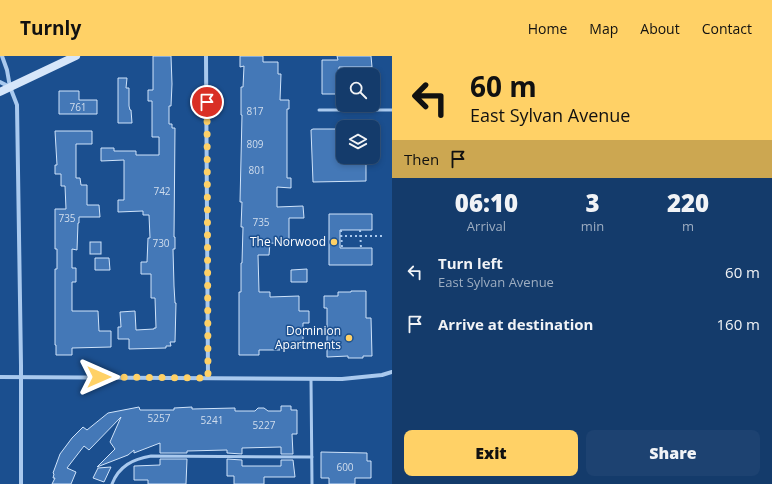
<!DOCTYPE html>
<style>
:root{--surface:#143b6b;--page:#1d4271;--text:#f1f3f6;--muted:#9dadc1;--line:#33557e;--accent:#ffd166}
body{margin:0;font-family:"Open Sans",sans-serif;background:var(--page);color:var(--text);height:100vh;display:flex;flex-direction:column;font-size:15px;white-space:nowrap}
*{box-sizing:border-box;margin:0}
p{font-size:13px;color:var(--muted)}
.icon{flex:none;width:22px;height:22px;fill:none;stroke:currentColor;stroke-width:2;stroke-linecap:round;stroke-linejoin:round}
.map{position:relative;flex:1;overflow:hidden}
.side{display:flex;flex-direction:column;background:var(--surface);width:380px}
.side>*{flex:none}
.guide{background:#ffd166;color:#111;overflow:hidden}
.controls{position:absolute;left:336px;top:12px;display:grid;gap:8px}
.controls a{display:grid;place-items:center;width:44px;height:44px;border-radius:8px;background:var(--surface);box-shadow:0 2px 6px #0003,0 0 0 1px var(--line);font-size:20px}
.pin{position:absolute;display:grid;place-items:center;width:34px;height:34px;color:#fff;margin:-17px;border:2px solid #fff;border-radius:50%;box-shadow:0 1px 4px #0007}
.me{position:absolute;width:44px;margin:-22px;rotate:90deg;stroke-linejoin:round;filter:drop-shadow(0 0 3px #0008)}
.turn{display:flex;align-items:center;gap:14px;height:84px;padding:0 12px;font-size:18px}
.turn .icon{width:52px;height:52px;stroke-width:2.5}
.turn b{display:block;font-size:28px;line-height:34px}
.then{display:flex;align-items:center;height:38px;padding:0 12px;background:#0003;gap:8px;font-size:15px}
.eta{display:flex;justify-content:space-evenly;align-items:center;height:68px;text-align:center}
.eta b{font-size:24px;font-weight:800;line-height:28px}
.cta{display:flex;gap:8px;margin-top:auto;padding:8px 12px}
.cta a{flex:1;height:46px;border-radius:8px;background:var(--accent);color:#111;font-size:16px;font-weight:800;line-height:46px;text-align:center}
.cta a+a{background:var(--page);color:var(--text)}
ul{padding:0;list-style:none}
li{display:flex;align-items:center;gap:12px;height:52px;padding:0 12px}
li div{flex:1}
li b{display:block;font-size:15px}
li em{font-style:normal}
header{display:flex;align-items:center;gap:24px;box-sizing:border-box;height:56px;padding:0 20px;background:var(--accent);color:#111}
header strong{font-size:19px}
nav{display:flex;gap:22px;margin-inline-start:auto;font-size:14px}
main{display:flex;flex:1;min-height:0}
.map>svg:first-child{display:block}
</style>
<header>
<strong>Turnly</strong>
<nav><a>Home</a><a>Map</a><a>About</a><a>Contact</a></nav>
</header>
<main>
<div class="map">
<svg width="392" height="428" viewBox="0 0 392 428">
<rect width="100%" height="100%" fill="#1b4f8f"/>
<g fill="#4478b7" stroke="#cfe3fa">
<polygon points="153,0 171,0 172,28 171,50 169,50 169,68 172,68 172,72 175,72 174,181 175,181 175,193 173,193 174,230 175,247 176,247 175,286 170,286 171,290 166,290 166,292 129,293 129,283 118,283 118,271 121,271 120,256 135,255 136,274 154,273 154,272 156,272 155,242 151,242 151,218 141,218 141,206 147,206 148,182 150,182 149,159 143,159 143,155 118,156 118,144 124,144 124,104 101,105 101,92 114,92 114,95 136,95 136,99 159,99 159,81 152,81 152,45 148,45 148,34 153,34"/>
<polygon points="240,0 263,0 263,6 278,6 278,18 281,18 280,44 289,44 289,53 287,53 287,122 291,122 291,132 277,131 277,151 303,150 304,162 289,162 289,188 270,187 269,199 258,199 259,236 270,236 270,241 299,240 299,255 309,255 309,267 303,267 303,289 280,289 280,294 259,294 259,299 239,299 239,236 241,236 241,207 242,207 243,171 241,171 242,146 240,146 242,59 241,59 241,31 243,31 244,10 240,11"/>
<polygon points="337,0 371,0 372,11 339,11 339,38 322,38 322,4 338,4"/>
<polygon points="118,22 127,22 126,32 129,32 129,50 130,54 131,54 132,67 118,67"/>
<polygon points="59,35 79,35 79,44 97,44 97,58 59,58"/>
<polygon points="313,73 343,73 343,101 366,101 366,125 313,126 311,74"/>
<polygon points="55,75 92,75 92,88 76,88 76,122 80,122 81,129 87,129 87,149 99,149 100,161 79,161 79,167 78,167 77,194 72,193 72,212 76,212 76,226 72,226 72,255 98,255 99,275 111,275 111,291 72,292 72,299 56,299 56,289 55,289 55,213 57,213 57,193 55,193 55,153 66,153 65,130 61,130 61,118 55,118 55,109 57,109"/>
<polygon points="329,158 372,158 372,174 340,174 340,192 372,192 372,209 329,209"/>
<rect x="90" y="186" width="11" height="12"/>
<polygon points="95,202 109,202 110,214 95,214"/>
<polygon points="307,213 307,226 291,226 291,214"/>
<polygon points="351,235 366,235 366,262 371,262 372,300 363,300 363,302 348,302 348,300 327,301 327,252 324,252 324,240 338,240 338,236 351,236"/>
<polygon points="281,350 291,350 291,354 297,354 297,378 292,378 293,398 281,398 281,391 242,392 242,398 227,397 227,394 187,395 187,397 160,397 160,387 134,397 134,394 128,399 97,411 115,393 110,386 121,361 89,394 84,390 67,412 76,416 71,428 52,428 55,422 53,422 54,418 53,417 60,398 72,382 83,371 87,374 108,357 139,351 140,354 174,354 174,352 192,351 192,353 235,352 235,355 255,355 258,352 264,352 268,355 281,355"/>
<polygon points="321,396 367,397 367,405 371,405 371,422 355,422 355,428 329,428 329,422 321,422"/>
<polygon points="160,403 187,403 186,428 148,428 148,424 134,424 134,410 160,409"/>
<polygon points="227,403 242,404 242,410 281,410 281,404 293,404 295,421 264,421 264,428 234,428 234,420 227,420"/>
<polygon points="111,411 104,426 93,422 98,412"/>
</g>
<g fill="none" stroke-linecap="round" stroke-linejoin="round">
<g stroke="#a9c9ee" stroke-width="2" stroke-dasharray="2 3" stroke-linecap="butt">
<polyline points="353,11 353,19"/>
<polyline points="339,20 343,20"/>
<polyline points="373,20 381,20"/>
<polyline points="373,83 381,83"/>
<polyline points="367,101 381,101"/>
<polyline points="341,174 342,192"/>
<polyline points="360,174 361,192"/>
<polyline points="340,180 382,180"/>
</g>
<g stroke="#a9c9ee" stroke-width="3">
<polyline points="319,54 392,54"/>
<polyline points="311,323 312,428"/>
<path d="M112 428C119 410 133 403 151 400L312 401"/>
</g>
<g stroke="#a9c9ee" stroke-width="4">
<polyline points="2,0 7,14 10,31 17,49 21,309 21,428"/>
<polyline points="206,0 208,322"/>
<polyline points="0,26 10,31"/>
<polyline points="0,321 342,323 382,319 392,316"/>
</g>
<polyline stroke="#d6e6fa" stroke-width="8" points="0,36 76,0"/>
</g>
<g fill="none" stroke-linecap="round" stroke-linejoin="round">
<polyline stroke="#ffd166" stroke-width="7" stroke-dasharray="0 12.6" points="99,321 208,322 207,46"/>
</g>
<g fill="#ffd166" stroke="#1b4f8f" stroke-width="1.5">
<circle cx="334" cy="186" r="4"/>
<circle cx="349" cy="282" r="4"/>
</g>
<g text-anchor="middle" stroke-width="3" stroke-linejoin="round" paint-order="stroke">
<g font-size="10" fill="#d0dded">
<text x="78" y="55">761</text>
<text x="255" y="59">817</text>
<text x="255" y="92">809</text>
<text x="257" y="118">801</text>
<text x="162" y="139">742</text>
<text x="67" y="166">735</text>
<text x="261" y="170">735</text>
<text x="161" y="191">730</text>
<text x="159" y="366">5257</text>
<text x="212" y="368">5241</text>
<text x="264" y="373">5227</text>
<text x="345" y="415">600</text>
</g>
<g font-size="12" fill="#fff" stroke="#1b4f8f" text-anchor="end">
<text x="326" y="190">The Norwood</text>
<text x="341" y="279">Dominion<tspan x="341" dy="14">Apartments</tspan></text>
</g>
</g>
</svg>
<div class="controls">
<a><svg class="icon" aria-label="search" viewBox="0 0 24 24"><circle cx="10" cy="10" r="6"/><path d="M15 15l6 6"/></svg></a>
<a><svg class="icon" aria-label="layers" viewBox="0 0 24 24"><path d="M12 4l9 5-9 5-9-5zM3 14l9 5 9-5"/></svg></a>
</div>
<div class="pin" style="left:207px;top:46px;background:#d93025"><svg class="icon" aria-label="arrive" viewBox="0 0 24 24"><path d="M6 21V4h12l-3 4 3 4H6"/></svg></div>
<svg class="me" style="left:99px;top:321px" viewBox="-20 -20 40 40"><path d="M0-17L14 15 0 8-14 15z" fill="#ffd166" stroke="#fff" stroke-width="4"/></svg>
</div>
<section class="side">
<div class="guide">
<div class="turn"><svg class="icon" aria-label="left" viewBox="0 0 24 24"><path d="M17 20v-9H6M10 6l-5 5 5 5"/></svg><div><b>60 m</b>East Sylvan Avenue</div></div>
<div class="then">Then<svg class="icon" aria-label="arrive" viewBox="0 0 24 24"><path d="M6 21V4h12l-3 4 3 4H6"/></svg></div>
</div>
<div class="eta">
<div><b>06:10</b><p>Arrival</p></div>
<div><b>3</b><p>min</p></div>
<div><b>220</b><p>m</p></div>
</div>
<ul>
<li><svg class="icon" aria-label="left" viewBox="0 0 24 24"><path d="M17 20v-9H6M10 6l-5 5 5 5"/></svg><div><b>Turn left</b><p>East Sylvan Avenue</p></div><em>60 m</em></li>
<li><svg class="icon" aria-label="arrive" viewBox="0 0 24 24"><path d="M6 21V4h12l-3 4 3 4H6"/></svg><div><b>Arrive at destination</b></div><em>160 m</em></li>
</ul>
<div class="cta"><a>Exit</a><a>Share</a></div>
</section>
</main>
